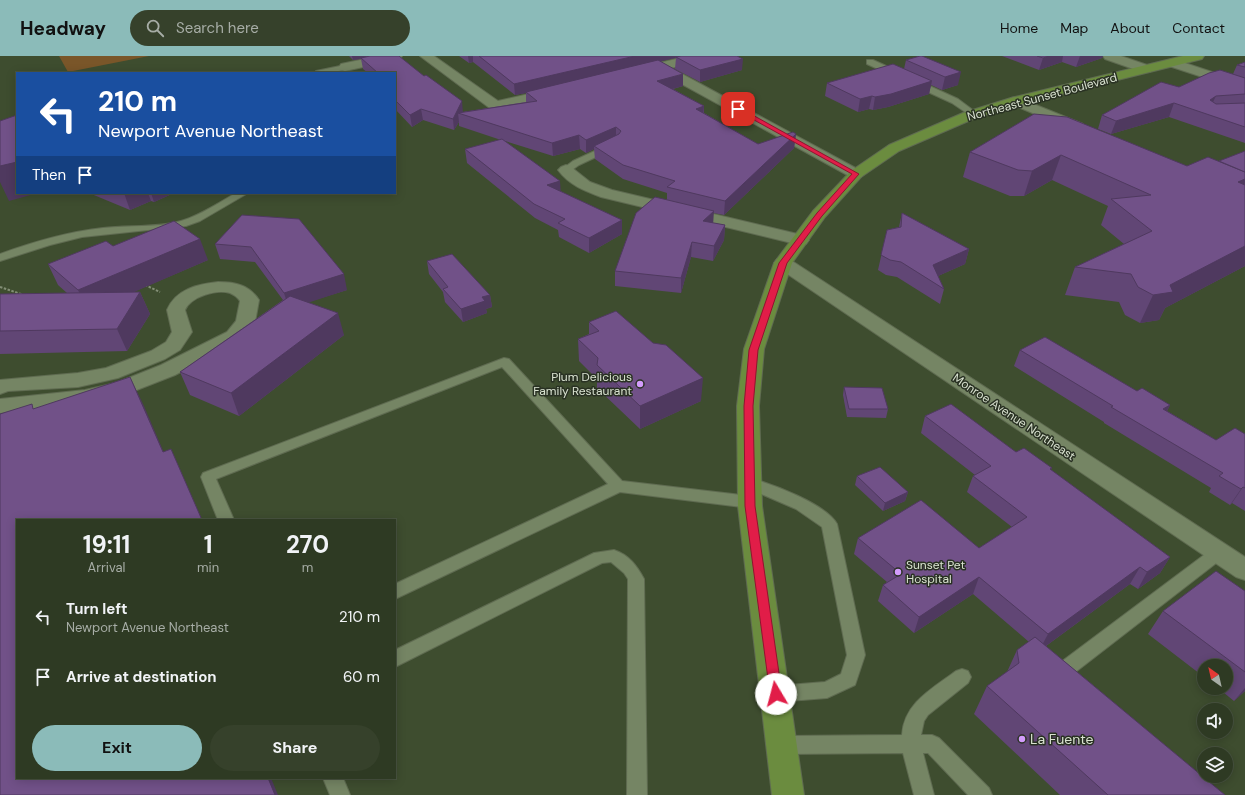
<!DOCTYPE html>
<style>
:root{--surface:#2e3a23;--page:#36412b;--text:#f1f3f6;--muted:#a7ada6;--line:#495441;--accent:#8bbbb9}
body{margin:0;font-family:"DM Sans",sans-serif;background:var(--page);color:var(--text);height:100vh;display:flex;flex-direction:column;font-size:15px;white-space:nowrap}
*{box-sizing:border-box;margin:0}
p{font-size:13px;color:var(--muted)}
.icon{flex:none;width:22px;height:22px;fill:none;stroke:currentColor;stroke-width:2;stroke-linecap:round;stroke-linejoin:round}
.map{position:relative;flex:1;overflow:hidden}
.side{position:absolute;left:16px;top:463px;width:380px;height:260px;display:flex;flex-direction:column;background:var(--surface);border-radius:0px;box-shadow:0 2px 10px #0003,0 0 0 1px var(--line)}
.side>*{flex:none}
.top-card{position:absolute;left:16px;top:16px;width:380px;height:122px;border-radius:0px;box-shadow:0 2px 10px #0003,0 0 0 1px var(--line);background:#1a4fa0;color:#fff;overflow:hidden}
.needle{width:26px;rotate:326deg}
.tools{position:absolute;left:1197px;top:603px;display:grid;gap:8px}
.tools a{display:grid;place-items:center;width:36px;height:36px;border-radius:50%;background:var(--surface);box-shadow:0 2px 10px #0003,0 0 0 1px var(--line);font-size:20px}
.pin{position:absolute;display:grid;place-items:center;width:34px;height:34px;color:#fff;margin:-17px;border-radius:8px;box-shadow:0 2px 6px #0006}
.me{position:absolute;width:44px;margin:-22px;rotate:352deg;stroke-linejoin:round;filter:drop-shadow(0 0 3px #0008)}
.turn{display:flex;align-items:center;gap:14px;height:84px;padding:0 16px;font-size:18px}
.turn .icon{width:52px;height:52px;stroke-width:2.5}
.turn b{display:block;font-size:28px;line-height:34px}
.then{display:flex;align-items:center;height:38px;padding:0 16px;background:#0003;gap:8px;font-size:15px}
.eta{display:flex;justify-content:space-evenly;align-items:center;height:68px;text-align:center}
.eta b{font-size:24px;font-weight:700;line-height:28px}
.primary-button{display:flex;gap:8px;margin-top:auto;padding:8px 16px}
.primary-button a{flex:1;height:46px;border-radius:24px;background:var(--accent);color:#111;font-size:16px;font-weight:700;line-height:46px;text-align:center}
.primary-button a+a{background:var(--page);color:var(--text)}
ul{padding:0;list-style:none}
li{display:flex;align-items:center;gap:12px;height:60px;padding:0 16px}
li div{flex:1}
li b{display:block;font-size:15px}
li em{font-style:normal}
header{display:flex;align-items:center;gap:24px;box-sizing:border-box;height:56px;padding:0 20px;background:var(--accent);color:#111}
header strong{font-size:19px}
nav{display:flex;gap:22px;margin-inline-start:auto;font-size:14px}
.search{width:280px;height:36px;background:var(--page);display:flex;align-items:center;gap:10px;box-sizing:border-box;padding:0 14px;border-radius:22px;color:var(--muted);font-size:15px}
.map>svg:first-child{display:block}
</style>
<header>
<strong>Headway</strong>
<div class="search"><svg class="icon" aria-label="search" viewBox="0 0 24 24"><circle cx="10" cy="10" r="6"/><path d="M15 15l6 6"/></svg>Search here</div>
<nav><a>Home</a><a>Map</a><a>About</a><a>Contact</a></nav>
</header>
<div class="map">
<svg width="1245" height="739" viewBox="0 0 1245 739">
<rect width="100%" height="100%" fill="#3e4d2f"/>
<polygon fill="#7a5629" points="59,0 149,0 68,16"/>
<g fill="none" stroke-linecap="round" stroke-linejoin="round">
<g stroke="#5f6b51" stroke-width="2">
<g id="service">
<polygon points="867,4 873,4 958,43 978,58 977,60 971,60 952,47 867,8"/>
<polygon points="345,9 349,11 348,13 329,17 315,17 316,15"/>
<polygon points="612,87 615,88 617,90 615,92 579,109 569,116 563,116 561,114 573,105"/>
<path d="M236 137H248L200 165 186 170 82 181 50 189 0 205V198C33 186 67 176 103 172 128 169 158 172 181 165 201 159 218 147 236 137Z"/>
<polygon points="504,302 509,303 622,425 750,440 755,442 758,446 755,450 750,452 620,436 395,543 395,528 608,428 502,311 216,423 234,464 218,464 201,421 203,417"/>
<path d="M750 422C772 428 826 448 837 468L865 599 855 629 827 642 776 646 769 644 767 638 769 632 776 630 825 626 841 618 847 599 822 471 796 453 745 431 743 427 745 423Z"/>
<polygon points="1218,491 1224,493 1226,497 1224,501 1069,621 1063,623 1057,621 1054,615 1057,609 1212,493"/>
<path d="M614 494C629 499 637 510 644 523L647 739H627L628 523 624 517 611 506 602 507 395 611V594L594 497Z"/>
<path d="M962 613 968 615 971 621 968 627 928 659 924 665 921 679H932L939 682 989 732 992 739H968L928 697H923L934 739H914L903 697 782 698 775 695 772 689 775 683 782 680 902 679C904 647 932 633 956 615Z"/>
<polygon points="323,722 343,722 350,739 330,739"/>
</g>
</g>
<g stroke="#5f6b51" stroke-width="2">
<g id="minor">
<polygon points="379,0 402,0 400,3 345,15 341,14 339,11 341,8"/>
<polygon points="420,0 434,0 498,45 555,32 560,33 562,36 560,39 555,40 496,54 491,53"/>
<polygon points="689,0 710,0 708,3 671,12 861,115 864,118 861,121 856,123 851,121 658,15 637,20 633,19 631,16 633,13"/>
<polygon points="1103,0 1121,0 1150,10 1152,13 1150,16 1142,16 1105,3"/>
<polygon points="1173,3 1245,27 1245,35 1169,10 1167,7 1169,4"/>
<polygon points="1016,41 1083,68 1085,71 1083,74 1078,75 1073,74 1011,48 1009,45 1011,42"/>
<path d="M566 109 571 111 590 126 612 134 806 180 809 184 806 188 800 189 601 141C585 135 569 129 558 114L561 111Z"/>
<polygon points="783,202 789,203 1245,501 1245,524 1236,521 777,211 774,207 777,203"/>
<path d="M218 226C236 226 249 229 259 244L255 266 241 284 175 319 129 337 85 348 0 357V343L85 334 116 327 161 309 227 276 236 265 240 245C238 242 235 239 230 237 217 233 191 240 185 254L192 276 180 294 165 303 118 322 78 331 8 335 0 338V324L78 317 106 312 151 295 166 286 172 276 167 254C176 233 198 228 218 226Z"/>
</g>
</g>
<g stroke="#5f6b51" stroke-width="2">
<polygon id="primary" points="1183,0 1204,0 1202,3 1021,48 973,63 899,95 861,121 825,161 792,207 764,293 759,350 762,450 804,739 772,739 738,450 737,350 744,293 774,207 813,155 851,115 889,89 963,57 1011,42"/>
</g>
<g stroke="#838f76" stroke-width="2" stroke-dasharray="2.5 1.5" stroke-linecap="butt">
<polyline points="145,229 160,236"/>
<polyline points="0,231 21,238 21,241"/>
</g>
<use href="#service" fill="#758564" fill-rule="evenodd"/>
<use href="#minor" fill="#758564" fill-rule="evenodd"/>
<use href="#primary" fill="#6b8c3f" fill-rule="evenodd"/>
</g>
<g fill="#614675">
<polygon points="349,0 399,0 463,56 526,46 526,37 515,39 473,6 469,7 459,0 737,0 742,14 700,26 675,13 676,2 660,5 683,30 673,33 704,50 704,57 758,88 796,78 794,92 724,159 713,157 713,167 725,169 724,184 713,205 691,201 681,237 615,230 615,215 667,144 667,137 623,123 595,103 594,93 586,97 580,93 553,100 505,85 560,135 622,164 622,178 589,197 559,181 558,174 535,162 467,107 465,93 501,84 459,70 459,66 454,74 423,64 412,71 395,53 395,17 368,17 363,13 361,3 353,4"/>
<polygon points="920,0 958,29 942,34 931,29 929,38 888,51 873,54 869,53 858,56 825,40 827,27 904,13 906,4"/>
<polygon points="1002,0 1103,0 1102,2 1076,11 1062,6 1039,14"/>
<polygon points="1245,6 1245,87 1169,61 1111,78 1098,73 1102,59 1179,31 1233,18 1237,9"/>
<polygon points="1034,58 1187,110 1219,106 1245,95 1245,210 1165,252 1159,264 1140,267 1125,259 1119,246 1065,239 1075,211 1124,188 1101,169 1108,150 1052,124 1024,140 1010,140 963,121 970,96"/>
<polygon points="89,137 174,137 154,146 151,145 130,154"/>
<polygon points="902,157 969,193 965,208 938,220 944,233 940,248 897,221 886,219 878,214 887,174 899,171"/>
<polygon points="242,159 347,234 308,246 344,279 239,360 190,339 180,316 283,244 255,206 220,203 215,188"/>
<polygon points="113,190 208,204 133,236 140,236 150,258 127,295 0,298 0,239 67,237 58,229 48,208"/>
<polygon points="427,205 490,239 492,251 486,253 487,257 463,266 445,246 443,236 429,218"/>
<polygon points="589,266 653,287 701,345 640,373 597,332 597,323 579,305 578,283 589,278"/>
<polygon points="1020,294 1137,335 1170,349 1167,355 1216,384 1245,378 1245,455 1232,447 1230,449 1209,436 1211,432 1104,367 1104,366 1014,310"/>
<polygon points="844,331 888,353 886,362 847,361 843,339"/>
<polygon points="925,360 1016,396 1051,414 1170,501 1160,517 1138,533 1130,528 1046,590 1225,739 1060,739 974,658 987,630 1007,616 1017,594 1029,586 973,538 914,577 878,545 883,529 887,526 854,498 858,482 979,492 1012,471 967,436 973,420 975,419 921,377"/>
<polygon points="857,420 908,436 905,445 883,455 855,429"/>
<polygon points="1245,535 1245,635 1234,645 1218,632 1226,632 1226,610 1204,610 1204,621 1148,578 1163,555"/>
</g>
<g fill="#4f395f">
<polygon points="352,0 376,0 353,4"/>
<polygon points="468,0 473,0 473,6 469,7"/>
<polygon points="635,0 683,0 527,37 526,36 526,37 515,39 514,28"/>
<polygon points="1049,0 1063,0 1062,6 1039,14 1043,2"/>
<polygon points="1080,0 1103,0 1102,2 1076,11"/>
<polygon points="743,3 742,14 700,26 700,14"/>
<polygon points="961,16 958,29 942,34 945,21"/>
<polygon points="683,18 683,30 657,37 657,25"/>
<polygon points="932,25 929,38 888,51 873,54 875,41"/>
<polygon points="872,40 869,53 858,56 860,43"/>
<polygon points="1216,40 1210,52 1210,44"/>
<polygon points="462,45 463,57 458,57 459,66 454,74 453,63"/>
<polygon points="1174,47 1169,61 1111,78 1116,65"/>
<polygon points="704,50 703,63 696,53"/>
<polygon points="421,53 423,64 412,71 410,59"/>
<polygon points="616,71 616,84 594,90 594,93 586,97 586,84"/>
<polygon points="796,78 794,92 724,159 725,145"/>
<polygon points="579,79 580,93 553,100 552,87"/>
<polygon points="1061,99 1052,124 1024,140 1032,115"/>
<polygon points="17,106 17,137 38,137 9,145 0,126 0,110"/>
<polygon points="1245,123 1245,136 1238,126"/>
<polygon points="560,125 561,139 547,129"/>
<polygon points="124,137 148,137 151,145 130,154"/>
<polygon points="151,137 174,137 154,146"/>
<polygon points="714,155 713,169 703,165"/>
<polygon points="622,164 622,178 589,197 589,182"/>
<polygon points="725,169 724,184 713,205 714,190"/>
<polygon points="200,183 208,204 88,256 78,234"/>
<polygon points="692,186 691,201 681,237 681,222"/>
<polygon points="1245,190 1245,210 1165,252 1159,264 1140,267 1153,239 1170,229"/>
<polygon points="969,193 965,208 929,224 933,209"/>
<polygon points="344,218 347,234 289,253 284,237"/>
<polygon points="140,236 150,258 127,295 117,273"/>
<polygon points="490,239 492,251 486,253 487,257 463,266 461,253 482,241"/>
<polygon points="338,257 344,279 239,360 231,337"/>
<polygon points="130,321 144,350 176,425 163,396"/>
<polygon points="703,322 701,345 640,373 640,350"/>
<polygon points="1170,349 1162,365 1163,353"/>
<polygon points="1243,431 1232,447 1230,449 1241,433"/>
<polygon points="908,436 905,445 883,455 885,447"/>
<polygon points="1170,501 1160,517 1138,533 1147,516"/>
<polygon points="1140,511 1130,528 1039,595 1048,578"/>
<polygon points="979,521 973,538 914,577 919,561"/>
<polygon points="1245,632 1245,635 1234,645"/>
<polygon points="268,722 271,722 278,739 275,739"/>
</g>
<g fill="#715188" stroke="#4f395f">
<polygon points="370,0 399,0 424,20 426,19 462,45 453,63 421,53 410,59 395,44 395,17 378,17 361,2"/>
<polygon points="479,0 635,0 514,28"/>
<polygon points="681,0 737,0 743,3 700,14 676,1"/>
<polygon points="920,0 922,0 961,16 945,21 906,4"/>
<polygon points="1037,0 1049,0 1043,2"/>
<polygon points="658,4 683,18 657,25 704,50 696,53 758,88 793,76 796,78 725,145 667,131 675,125 623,109 594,90 619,78 621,75 616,71 586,84 579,79 552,87 458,57 537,45 526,36"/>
<polygon points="1245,6 1245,11 1237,9"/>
<polygon points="893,8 932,25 891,38 875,41 872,40 860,43 827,27"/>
<polygon points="1220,14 1245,22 1245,38 1216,40 1210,44 1216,48 1245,47 1245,71 1174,47 1116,65 1102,59 1161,26 1179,31 1209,17"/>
<polygon points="1034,58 1067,61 1187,110 1208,101 1245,116 1245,123 1238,126 1245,129 1245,190 1170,229 1173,236 1153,239 1138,231 1131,218 1075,211 1152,175 1111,143 1151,139 1061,99 1032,115 1018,114 970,96"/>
<polygon points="17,59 17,106 0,110 0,65"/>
<polygon points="502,83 560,125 547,129 622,164 589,182 558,167 565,163 534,148 465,93"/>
<polygon points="1245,95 1245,116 1219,105"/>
<polygon points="655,141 714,155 703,165 725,169 714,190 692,186 681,222 615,215 636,157"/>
<polygon points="902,157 969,193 933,209 944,233 901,206 890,204 881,199 887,174 901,171"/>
<polygon points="242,159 299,163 344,218 284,237 251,191 215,188"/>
<polygon points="174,165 200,183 78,234 48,208 106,185 113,190"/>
<polygon points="452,198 490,239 482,241 485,245 461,253 443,233 448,231 427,205"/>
<polygon points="140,236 117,273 0,275 0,238"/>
<polygon points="290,240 338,257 231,337 180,316"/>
<polygon points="616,255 653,287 666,289 703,322 640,350 597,309 598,302 578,283 599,275 589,266"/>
<polygon points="1045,281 1137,335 1142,332 1170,349 1163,353 1216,384 1235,372 1245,378 1245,432 1243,431 1241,433 1219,420 1223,417 1111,351 1113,350 1020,294"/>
<polygon points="130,321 163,396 171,393 202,464 17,464 17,722 268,722 275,739 0,739 0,358 32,348 33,353"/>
<polygon points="844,331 882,332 888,353 849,353"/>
<polygon points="951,348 1016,396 1024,392 1052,412 1050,413 1170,501 1147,516 1140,511 1048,578 979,521 919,561 883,529 901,518 858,482 921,444 979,492 1027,461 973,420 991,410 925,360"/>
<polygon points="880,411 908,436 885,447 857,420"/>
<polygon points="1216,515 1245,535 1245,616 1163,555"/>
<polygon points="1035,581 1225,739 1108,739 987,630 1019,607 1017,594"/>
</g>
<polygon fill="#e11d48" stroke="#92132f" points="736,52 740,52 859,118 822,160 787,207 758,294 753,350 755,450 782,638 780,642 776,644 771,642 770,638 745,450 744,350 749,294 779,207 817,157 852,118 736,54"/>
<g fill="#d39cfc" stroke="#293123" stroke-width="1.5">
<circle cx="640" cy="328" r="4"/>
<circle cx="898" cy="516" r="4"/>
<circle cx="1022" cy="683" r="4"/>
</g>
<g text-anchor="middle" stroke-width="3" stroke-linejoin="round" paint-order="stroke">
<g font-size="12" fill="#d9e2d0" stroke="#293123">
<text transform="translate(1042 41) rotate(-15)" y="4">Northeast Sunset Boulevard</text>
<text transform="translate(1014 361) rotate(34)" y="4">Monroe Avenue Northeast</text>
</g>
<g font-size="12" fill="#d9e2d0" stroke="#293123" text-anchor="end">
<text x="632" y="325">Plum Delicious<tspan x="632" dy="14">Family Restaurant</tspan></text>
<text x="906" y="513" text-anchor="start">Sunset Pet<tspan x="906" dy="14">Hospital</tspan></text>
</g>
<g font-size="14" fill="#d9e2d0" stroke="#293123" text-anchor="start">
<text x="1030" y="688">La Fuente</text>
</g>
</g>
</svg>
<div class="tools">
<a><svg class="needle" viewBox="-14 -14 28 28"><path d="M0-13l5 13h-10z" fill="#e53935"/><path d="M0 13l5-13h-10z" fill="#a7ada6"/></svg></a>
<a><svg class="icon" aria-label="sound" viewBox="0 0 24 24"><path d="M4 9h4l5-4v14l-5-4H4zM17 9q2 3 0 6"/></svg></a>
<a><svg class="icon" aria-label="layers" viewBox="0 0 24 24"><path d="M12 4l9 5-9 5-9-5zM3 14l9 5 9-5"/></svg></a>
</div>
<div class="pin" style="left:738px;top:53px;background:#d93025"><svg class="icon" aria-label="arrive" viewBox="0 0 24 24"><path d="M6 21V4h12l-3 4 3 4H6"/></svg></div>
<svg class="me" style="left:776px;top:638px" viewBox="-20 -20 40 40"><circle r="19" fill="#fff"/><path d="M0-13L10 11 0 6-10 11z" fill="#e11d48"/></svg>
<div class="top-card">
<div class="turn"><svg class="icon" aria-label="left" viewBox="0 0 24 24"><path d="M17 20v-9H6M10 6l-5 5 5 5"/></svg><div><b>210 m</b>Newport Avenue Northeast</div></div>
<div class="then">Then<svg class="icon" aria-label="arrive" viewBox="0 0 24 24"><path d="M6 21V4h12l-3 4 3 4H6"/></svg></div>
</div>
<section class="side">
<div class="eta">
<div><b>19:11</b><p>Arrival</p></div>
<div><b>1</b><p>min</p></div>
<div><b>270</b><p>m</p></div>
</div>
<ul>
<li><svg class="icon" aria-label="left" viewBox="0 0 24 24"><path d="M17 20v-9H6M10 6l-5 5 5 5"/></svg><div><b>Turn left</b><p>Newport Avenue Northeast</p></div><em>210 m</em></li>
<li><svg class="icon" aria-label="arrive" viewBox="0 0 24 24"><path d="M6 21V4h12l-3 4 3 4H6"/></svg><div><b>Arrive at destination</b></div><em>60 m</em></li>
</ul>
<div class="primary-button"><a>Exit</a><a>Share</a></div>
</section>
</div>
